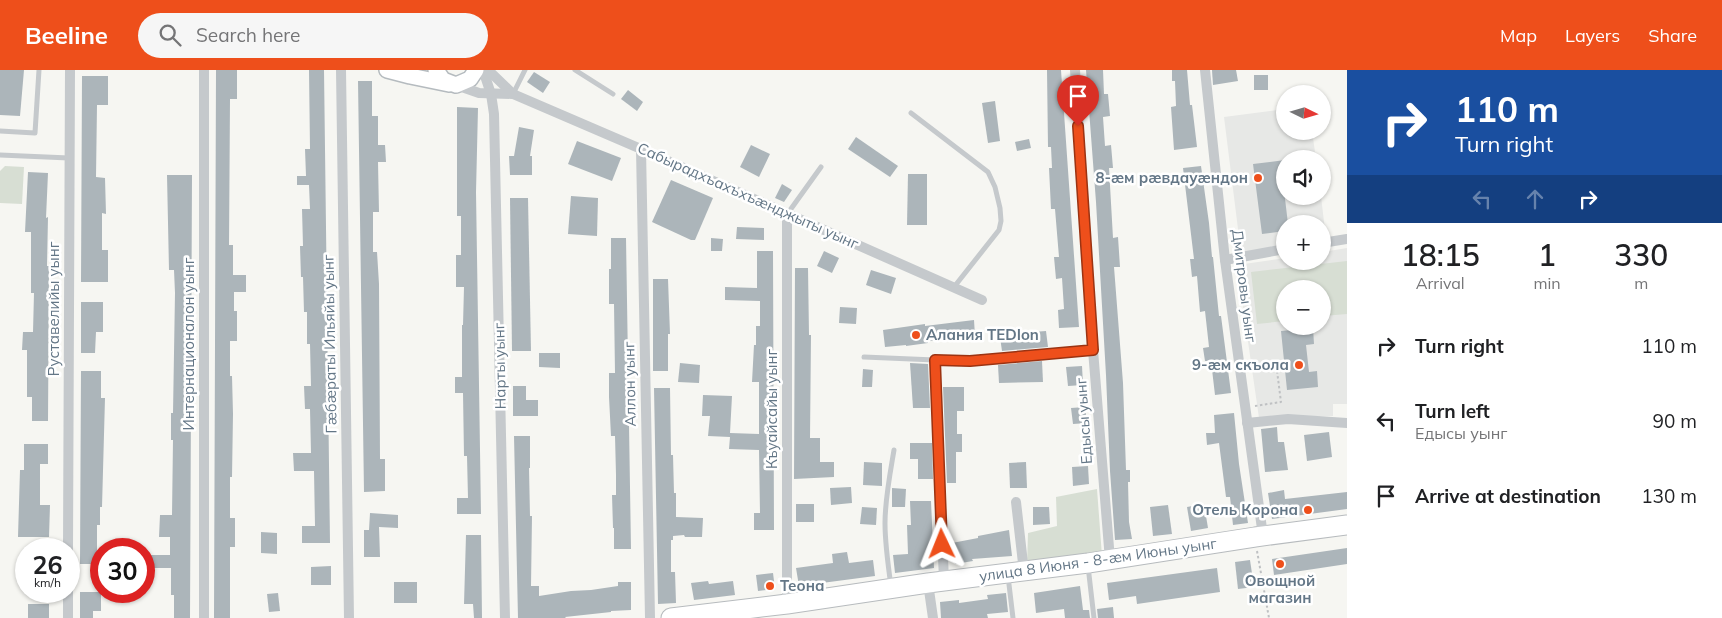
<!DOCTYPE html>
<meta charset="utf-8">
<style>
:root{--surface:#fff;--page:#f6f6f6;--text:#202124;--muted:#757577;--accent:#ee4f1b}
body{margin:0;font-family:Mulish,sans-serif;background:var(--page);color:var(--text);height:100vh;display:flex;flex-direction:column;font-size:19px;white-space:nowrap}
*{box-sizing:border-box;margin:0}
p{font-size:16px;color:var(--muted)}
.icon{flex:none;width:28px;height:28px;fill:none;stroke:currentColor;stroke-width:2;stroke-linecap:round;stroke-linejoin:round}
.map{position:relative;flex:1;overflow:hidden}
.details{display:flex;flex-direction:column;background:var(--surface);width:375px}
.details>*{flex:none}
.banner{background:#1a4fa0;color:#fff;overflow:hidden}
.needle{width:32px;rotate:95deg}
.tools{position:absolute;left:1276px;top:15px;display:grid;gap:10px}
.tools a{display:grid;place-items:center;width:55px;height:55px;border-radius:50%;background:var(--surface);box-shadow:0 1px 4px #0004;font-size:25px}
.speed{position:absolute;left:15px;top:468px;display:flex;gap:10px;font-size:25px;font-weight:700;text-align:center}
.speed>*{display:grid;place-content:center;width:65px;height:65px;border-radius:50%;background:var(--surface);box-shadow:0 1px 4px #0004;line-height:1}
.speed small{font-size:12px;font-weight:400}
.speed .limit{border:8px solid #d22;background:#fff;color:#111}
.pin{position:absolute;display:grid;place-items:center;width:42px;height:42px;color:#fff;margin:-51px -21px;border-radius:50% 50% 50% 0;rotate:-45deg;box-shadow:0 0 5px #0007}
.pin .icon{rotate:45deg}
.me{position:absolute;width:55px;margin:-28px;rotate:358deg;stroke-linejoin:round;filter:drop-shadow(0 0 4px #0008)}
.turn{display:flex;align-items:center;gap:18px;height:105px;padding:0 25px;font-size:22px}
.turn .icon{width:65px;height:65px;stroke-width:2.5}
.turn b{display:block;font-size:35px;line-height:42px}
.lanes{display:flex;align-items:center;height:48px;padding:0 25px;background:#0003;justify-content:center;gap:25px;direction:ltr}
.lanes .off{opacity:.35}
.eta{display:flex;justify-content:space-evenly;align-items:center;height:85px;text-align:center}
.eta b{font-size:30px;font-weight:600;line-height:35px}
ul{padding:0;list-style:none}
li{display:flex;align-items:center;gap:15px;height:75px;padding:0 25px}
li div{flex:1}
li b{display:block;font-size:19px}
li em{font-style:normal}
header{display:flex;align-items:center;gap:30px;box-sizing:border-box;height:70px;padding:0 25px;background:var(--accent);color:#fff}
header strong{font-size:24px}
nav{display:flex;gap:28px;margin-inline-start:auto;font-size:18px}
.search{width:350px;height:45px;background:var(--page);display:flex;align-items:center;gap:12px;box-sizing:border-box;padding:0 18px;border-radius:28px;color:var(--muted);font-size:19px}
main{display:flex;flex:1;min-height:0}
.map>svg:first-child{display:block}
</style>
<header>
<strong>Beeline</strong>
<div class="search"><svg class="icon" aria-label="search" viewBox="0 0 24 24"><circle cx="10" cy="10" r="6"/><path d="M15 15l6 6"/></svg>Search here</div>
<nav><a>Map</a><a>Layers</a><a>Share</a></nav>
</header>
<main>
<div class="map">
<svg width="1347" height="548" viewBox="0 0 1347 548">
<rect width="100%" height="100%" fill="#f6f6f2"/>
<g fill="#e7e8e6" fill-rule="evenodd">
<polygon points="1285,39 1285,61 1312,61 1316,89 1285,89 1285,126 1321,126 1326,169 1323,170 1322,154 1285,154 1285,176 1241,183 1224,47"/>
<path d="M1347 178V334H1333V346L1259 348 1237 195 1285 188V191H1322L1323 182ZM1285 219H1322V256H1285Z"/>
</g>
<g fill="#d7ded3">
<polygon points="5,96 24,97 22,134 0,133 0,101"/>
<polygon points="1347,191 1347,244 1323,246 1322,219 1285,219 1285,251 1257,254 1251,202"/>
<polygon points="1097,419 1102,486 1027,495 1028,463 1057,456 1056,427"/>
</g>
<g fill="#acb5ba">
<polygon points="0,0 24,0 20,46 0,45"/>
<polygon points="216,0 237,0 237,29 230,29 229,175 233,175 233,205 246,205 246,222 234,222 234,241 237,241 237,271 230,271 230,306 232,306 233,344 232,407 230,407 230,448 235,448 235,477 230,477 230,548 214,548"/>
<polygon points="309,0 324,0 330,473 302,473 302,456 315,456 314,401 294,401 293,383 311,383 310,339 305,339 304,316 311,316 310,274 307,274 307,242 304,242 303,207 301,207 300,176 303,176 302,139 310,139 309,115 297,115 297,106 306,106 305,79 310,79"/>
<polygon points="1047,0 1061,0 1079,257 1059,258 1058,240 1064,239 1062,208 1056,209 1054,187 1059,187 1055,139 1051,139 1049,98 1052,98 1051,77 1048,77"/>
<polygon points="1086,0 1103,0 1104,24 1108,24 1110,46 1103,47 1105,76 1111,75 1113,98 1109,98 1113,168 1118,167 1120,197 1114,197 1123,313 1126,400 1130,400 1130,412 1128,412 1129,452 1132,469 1115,470 1110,401 1106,305 1096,132"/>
<polygon points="1172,0 1187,0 1190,35 1192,35 1197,77 1174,80 1171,37 1176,36 1175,11 1172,11"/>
<polygon points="1212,0 1236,0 1238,11 1213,15"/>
<polygon points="534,2 550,12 543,23 527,12"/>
<rect x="1254" y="5" width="14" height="15"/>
<polygon points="82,6 108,6 108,35 97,35 96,107 105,108 106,144 102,143 102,180 108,180 108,212 81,212"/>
<polygon points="358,11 372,11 372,46 378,46 378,75 385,75 386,92 378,92 379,142 373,142 373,182 377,182 379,214 380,389 385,389 385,421 364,422"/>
<polygon points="628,20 643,32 637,41 621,29"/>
<polygon points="995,31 1000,71 988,73 982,33"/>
<polygon points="457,37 478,38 476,122 481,444 457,444 457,428 468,428 467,386 464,386 463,323 455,323 455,307 462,307 462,255 463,255 464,217 456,217 456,185 461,185 461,146 457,146"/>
<polygon points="519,57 534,60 530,86 532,86 532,105 510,105 509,86 514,86"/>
<polygon points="856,67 898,96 890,107 848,79"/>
<polygon points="1029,69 1031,78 1017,81 1015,72"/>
<polygon points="577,71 621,88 612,111 568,94"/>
<polygon points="751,75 770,84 759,107 740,97"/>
<polygon points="1285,90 1285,102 1282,103 1288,154 1285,154 1285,161 1262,164 1253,94"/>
<polygon points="1201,96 1209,153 1212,187 1213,187 1219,246 1221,246 1231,323 1215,325 1211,291 1205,291 1203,278 1209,277 1205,241 1200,242 1197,206 1192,207 1190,189 1194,189 1183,98"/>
<polygon points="28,102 48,103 46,148 48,147 47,196 49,196 48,351 32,351 32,327 27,327 27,280 22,280 23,262 33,262 34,223 31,223 31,162 25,162"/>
<polygon points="908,104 927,104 927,155 907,155"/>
<polygon points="167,105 192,105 190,548 174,548 174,525 171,525 171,498 148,498 148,485 170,485 170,467 159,467 160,445 172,445 173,370 171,370 171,343 173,343 175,223 174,200 169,200"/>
<polygon points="671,110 713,128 695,170 691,170 652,152"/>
<polygon points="782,114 792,120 784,132 775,128"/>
<polygon points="571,126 598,128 597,166 568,164"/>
<polygon points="510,128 528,128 531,281 512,281"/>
<polygon points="737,157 764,158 764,170 736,169"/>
<polygon points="611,168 626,168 631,479 614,479 614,458 613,458 612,425 616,425 616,405 615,366 611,366 609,327 609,303 615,303 614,234 609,234 609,199 611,199"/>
<polygon points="711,168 723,169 722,181 711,181"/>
<polygon points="757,181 773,181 774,460 754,460 754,443 760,443 759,380 729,379 730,367 708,366 710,346 702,346 703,325 732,326 730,363 759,364 759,312 752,312 754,275 756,275 756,256 760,256 760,231 725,230 725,217 757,218"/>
<polygon points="824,181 839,188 832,203 817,196"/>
<polygon points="795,198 808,198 809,265 811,265 810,368 820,368 820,392 834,392 834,407 794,409"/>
<polygon points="871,200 896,208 891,224 866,215"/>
<polygon points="653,209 668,209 670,264 668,264 668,301 653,301"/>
<polygon points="81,232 103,232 103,262 96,262 95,283 81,283"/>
<polygon points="840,237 857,238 856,254 839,253"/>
<polygon points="974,250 975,266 928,271 928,273 906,276 906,275 885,277 883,260 925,254 925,256"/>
<polygon points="1313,258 1314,274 1306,275 1309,302 1317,301 1318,317 1287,320 1281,261"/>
<polygon points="1046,261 1048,277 1002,281 1000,267 1020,265 1020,263"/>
<polygon points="539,283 560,283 560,298 539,297"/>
<polygon points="1042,291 1043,312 999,313 998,295"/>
<polygon points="680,293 700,295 699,313 678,312"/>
<polygon points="910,293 928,294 930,338 913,338"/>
<polygon points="1082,296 1083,315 1068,316 1066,297"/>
<polygon points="863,299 873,300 872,317 862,317"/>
<polygon points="81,301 101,301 101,328 105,328 102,437 100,437 100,455 97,455 97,494 80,494"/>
<polygon points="513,316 526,316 526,330 538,330 538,346 513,346"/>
<polygon points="943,317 964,317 964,341 957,341 957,364 962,364 962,382 956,382 956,413 947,413"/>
<polygon points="654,318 670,318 671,385 673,385 674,423 676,423 676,447 703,448 702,467 685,467 684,465 673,466 673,470 671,470 671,502 675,502 676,533 658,534"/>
<polygon points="1085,337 1087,353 1073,354 1071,338"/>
<polygon points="1234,343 1239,394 1248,453 1233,455 1230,427 1226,427 1219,373 1207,375 1206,363 1215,363 1214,345"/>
<polygon points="1277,357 1278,372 1284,372 1288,400 1265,402 1261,359"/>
<polygon points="1329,362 1332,387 1307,391 1304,365"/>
<polygon points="514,366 530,366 530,398 529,398 530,446 532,446 531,516 539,516 539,526 571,521 591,520 618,516 618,512 631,512 631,540 611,541 611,542 565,547 566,548 518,548"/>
<polygon points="910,373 932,373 933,409 918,409 918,389 910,389"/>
<polygon points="24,374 48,374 48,394 40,394 40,435 50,435 49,467 18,467 20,400 24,400"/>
<polygon points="864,392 882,393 882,416 863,415"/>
<polygon points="1026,392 1027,418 1010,418 1009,393"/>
<polygon points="1088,396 1089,414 1073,416 1072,397"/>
<polygon points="851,417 852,433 831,435 830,418"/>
<polygon points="892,418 906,419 905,437 892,437"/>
<polygon points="1284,420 1285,429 1347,422 1347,439 1272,449 1268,423"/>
<polygon points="910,431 931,431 934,498 895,503 893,485 908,484 907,455 911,455"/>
<rect x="796" y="434" width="18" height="18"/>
<polygon points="1204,434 1208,458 1191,461 1187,437"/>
<polygon points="1168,435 1172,464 1153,466 1150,437"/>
<polygon points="862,437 877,438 876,455 860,454"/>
<polygon points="1033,437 1049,437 1050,454 1033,455"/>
<polygon points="370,443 398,445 398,458 379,457 380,487 364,487 364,460 369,460"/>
<polygon points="1009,460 1012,486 972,489 973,491 955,494 952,473 978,468 978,466"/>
<polygon points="261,462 277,463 277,484 261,483"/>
<polygon points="466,465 481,465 482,548 474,548 473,534 464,534"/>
<polygon points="1347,478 1347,494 1274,505 1272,489"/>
<polygon points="847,482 849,493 873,490 875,506 799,516 796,498 833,493 832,484"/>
<polygon points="1250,490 1254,517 1238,519 1235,492"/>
<polygon points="331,496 331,515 311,515 311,497"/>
<polygon points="1217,498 1220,522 1137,534 1136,526 1109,530 1107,513"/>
<polygon points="773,503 775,519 758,521 756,505"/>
<polygon points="708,511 709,514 733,511 735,525 694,530 691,513"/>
<rect x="394" y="512" width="23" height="21"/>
<polygon points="1080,516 1083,540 1089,540 1090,548 1065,548 1064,539 1036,543 1034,523"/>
<polygon points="80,522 101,522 101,541 93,541 93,548 80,548"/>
<polygon points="278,523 280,541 269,542 267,524"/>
<polygon points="1006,523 1008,542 987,544 988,548 941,548 940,532 959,530 959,533 988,529 987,525"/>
<rect x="28" y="534" width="21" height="14"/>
<polygon points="1113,537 1114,548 1098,548 1097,539"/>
</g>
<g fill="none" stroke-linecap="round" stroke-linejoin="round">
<g stroke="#b5bbbf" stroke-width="18">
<g id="secondary">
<polyline points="387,0 410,6 449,14"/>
<polyline points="436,0 443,10 456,15 470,9 476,0"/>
</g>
</g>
<g stroke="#b7bbbe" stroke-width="21">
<polyline id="highway" points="671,548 787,534 928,513 1088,493 1255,467 1347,455"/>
</g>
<g stroke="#bfc1c3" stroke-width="2" stroke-dasharray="2.5 2.5" stroke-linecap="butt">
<polyline points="1255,336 1281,332 1276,293"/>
<polyline points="1257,481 1269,548"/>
</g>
<g stroke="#c5c9cc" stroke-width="5">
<polyline points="575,0 613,24"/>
<polyline points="513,24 525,0"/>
<polyline points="911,43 988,102 995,117 1000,138 1001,151 999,160 954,217"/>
<polyline points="0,61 35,63 39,0"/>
<polyline points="0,85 69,88"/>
<polyline points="788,143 821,97"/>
<polyline points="864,287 935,290"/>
<polyline points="1088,496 1094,548"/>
<polyline points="1008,506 1013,548"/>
<path d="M891 516C888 495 885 474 885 453 885 429 890 404 894 380"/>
</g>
<g stroke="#c5c9cc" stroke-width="10">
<polyline points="204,0 204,548"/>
<polyline points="341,0 349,548"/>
<polyline points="483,0 491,24 494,44 505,548"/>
<polyline points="488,0 513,24 641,79 982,230"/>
<polyline points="1075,0 1093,280 1110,490"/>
<polyline points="1205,0 1225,190 1263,466"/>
<polyline points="456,15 479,23 513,24"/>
<polyline points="641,79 650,548"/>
<polyline points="1322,173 1347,169"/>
<polyline points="1225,190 1285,179"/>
<polyline points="1247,353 1288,349 1347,353"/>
<polyline points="1016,432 1024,502"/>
<polyline points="68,479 70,0"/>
<polyline points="944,511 935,290 970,291 1093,280"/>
<polyline points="928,513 933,548"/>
<polyline points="787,534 787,144"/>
<polyline points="68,548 68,521"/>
</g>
<use href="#secondary" stroke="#fff" stroke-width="15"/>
<use href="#highway" stroke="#fff" stroke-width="19"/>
</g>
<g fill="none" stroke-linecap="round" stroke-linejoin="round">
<g stroke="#9b3312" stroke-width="12">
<polyline id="route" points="942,474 935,290 970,291 1093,280 1078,56"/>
</g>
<use href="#route" stroke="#ee4f1b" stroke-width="9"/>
</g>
<g fill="#ee4f1b" stroke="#fff" stroke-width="2">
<circle cx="1258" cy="108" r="5"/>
<circle cx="916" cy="265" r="5"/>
<circle cx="1299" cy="295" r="5"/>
<circle cx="1308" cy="440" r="5"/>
<circle cx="1280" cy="494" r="5"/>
<circle cx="770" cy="516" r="5"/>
</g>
<g text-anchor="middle" stroke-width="5" stroke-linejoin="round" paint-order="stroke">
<g font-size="15" font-weight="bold" fill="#637686" stroke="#fff" text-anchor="end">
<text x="1248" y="113">8-æм рӕвдауӕндон</text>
<text x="926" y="270" text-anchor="start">Алания ТEDIon</text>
<text x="1289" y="300">9-æм скъола</text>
<text x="1298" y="445">Отель Корона</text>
<text x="1280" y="516" text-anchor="middle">Овощной<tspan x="1280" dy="17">магазин</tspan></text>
<text x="780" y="521" text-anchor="start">Теона</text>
</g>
<g font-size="15" fill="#637686" stroke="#fff">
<text transform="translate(748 126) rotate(24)" y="5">Сабырадхъахъхъæнджыты уынг</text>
<text transform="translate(1244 216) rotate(83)" y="5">Дмитровы уынг</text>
<text transform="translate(54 239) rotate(-90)" y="5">Руставелийы уынг</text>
<text transform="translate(189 274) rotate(-90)" y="5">Интернационалон уынг</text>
<text transform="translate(330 274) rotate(-91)" y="5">Гæбæраты Ильяйы уынг</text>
<text transform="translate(500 296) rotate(-91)" y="5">Нарты уынг</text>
<text transform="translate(630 314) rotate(-91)" y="5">Аллон уынг</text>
<text transform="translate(772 339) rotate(-90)" y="5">Къуайсайы уынг</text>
<text transform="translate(1084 351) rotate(-94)" y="5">Едысы уынг</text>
<text transform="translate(1098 490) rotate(-8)" y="5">улица 8 Июня - 8-ӕм Июны уынг</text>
</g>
</g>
</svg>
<div class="tools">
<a><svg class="needle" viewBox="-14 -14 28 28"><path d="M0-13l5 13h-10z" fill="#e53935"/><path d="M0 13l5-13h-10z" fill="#757577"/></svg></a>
<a><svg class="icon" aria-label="sound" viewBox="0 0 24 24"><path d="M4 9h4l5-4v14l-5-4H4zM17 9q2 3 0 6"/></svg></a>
<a>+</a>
<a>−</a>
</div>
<div class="speed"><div>26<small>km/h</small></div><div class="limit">30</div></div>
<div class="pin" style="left:1078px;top:56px;background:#d93025"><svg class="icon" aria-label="arrive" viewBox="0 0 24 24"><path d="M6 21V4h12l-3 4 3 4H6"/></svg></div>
<svg class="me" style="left:942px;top:474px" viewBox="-20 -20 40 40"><path d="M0-17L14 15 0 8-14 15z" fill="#ee4f1b" stroke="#fff" stroke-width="4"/></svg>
</div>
<section class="details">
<div class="banner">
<div class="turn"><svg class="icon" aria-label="right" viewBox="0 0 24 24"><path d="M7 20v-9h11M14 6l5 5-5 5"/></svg><div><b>110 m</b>Turn right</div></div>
<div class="lanes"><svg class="icon off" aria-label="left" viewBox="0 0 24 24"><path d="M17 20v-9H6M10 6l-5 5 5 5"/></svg><svg class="icon off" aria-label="ahead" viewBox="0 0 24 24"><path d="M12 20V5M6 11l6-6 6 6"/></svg><svg class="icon" aria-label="right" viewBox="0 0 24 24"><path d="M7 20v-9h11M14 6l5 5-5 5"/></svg></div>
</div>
<div class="eta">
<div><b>18:15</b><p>Arrival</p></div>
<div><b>1</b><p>min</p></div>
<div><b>330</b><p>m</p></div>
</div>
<ul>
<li><svg class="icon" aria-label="right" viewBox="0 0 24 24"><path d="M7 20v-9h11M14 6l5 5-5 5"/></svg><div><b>Turn right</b></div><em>110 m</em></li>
<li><svg class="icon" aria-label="left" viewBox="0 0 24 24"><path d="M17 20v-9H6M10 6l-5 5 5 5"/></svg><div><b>Turn left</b><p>Едысы уынг</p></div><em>90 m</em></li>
<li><svg class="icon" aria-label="arrive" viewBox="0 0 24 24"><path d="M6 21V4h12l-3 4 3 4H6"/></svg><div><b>Arrive at destination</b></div><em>130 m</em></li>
</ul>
</section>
</main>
